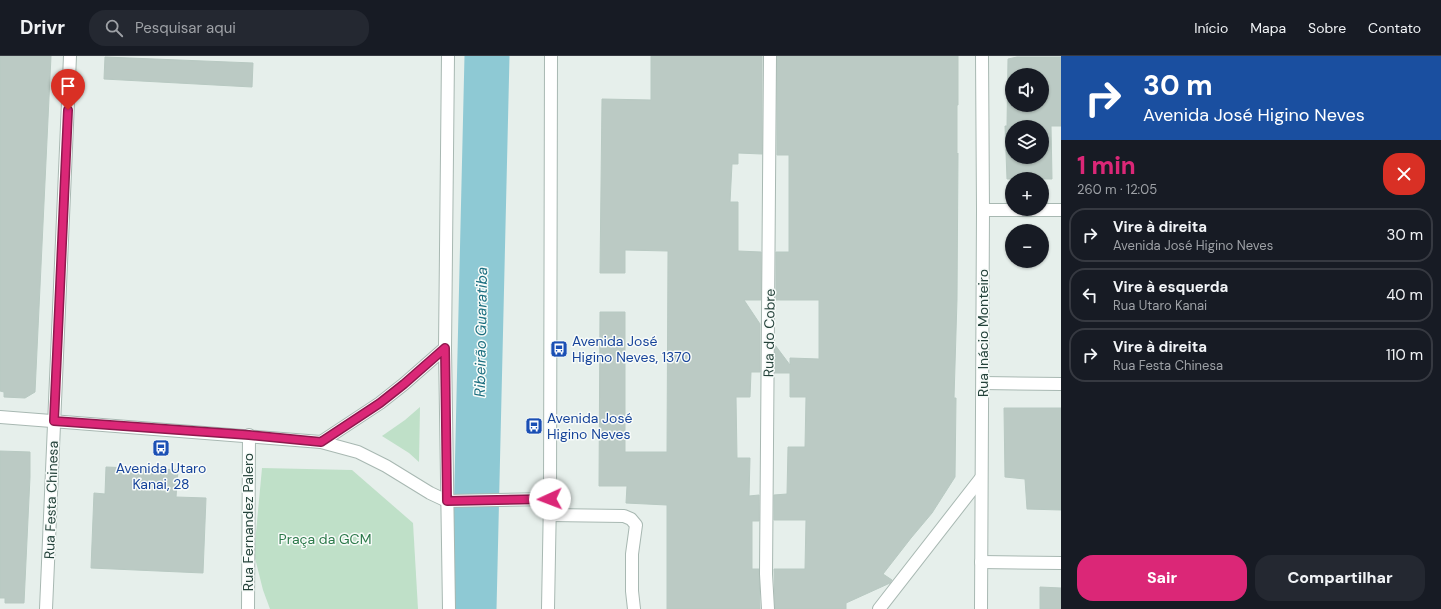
<!DOCTYPE html>
<html lang="pt">
<meta charset="utf-8">
<style>
:root{--surface:#171b24;--page:#242831;--text:#f1f3f6;--muted:#9ea1a6;--line:#363941;--accent:#db2777}
body{margin:0;font-family:"DM Sans",sans-serif;background:var(--page);color:var(--text);height:100vh;display:flex;flex-direction:column;font-size:15px;white-space:nowrap}
*{box-sizing:border-box;margin:0}
p{font-size:13px;color:var(--muted)}
.icon{flex:none;width:22px;height:22px;fill:none;stroke:currentColor;stroke-width:2;stroke-linecap:round;stroke-linejoin:round}
.map{position:relative;flex:1;overflow:hidden}
.drawer{display:flex;flex-direction:column;background:var(--surface);width:380px}
.drawer>*{flex:none}
.hud{background:#1a4fa0;color:#fff;overflow:hidden}
.controls{position:absolute;left:1005px;top:12px;display:grid;gap:8px}
.controls a{display:grid;place-items:center;width:44px;height:44px;border-radius:50%;background:var(--surface);box-shadow:0 1px 3px #0004;font-size:20px}
.pin{position:absolute;display:grid;place-items:center;width:34px;height:34px;color:#fff;margin:-41px -17px;border-radius:50% 50% 50% 0;rotate:-45deg;box-shadow:0 0 4px #0007}
.pin .icon{rotate:45deg}
.me{position:absolute;width:44px;margin:-22px;rotate:268deg;stroke-linejoin:round;filter:drop-shadow(0 0 3px #0008)}
.turn{display:flex;align-items:center;gap:14px;height:84px;padding:0 16px;font-size:18px}
.turn .icon{width:52px;height:52px;stroke-width:2.5}
.turn b{display:block;font-size:28px;line-height:34px}
.round{display:grid;place-items:center;flex:none;width:42px;height:42px;border-radius:16px;background:var(--page)}
.summary{display:flex;align-items:center;justify-content:space-between;height:68px;padding:0 16px}
h1{font-size:24px;font-weight:800;line-height:30px;color:var(--accent)}
.cta{display:flex;gap:8px;margin-top:auto;padding:8px 16px}
.cta a{flex:1;height:46px;border-radius:16px;background:var(--accent);color:#fff;font-size:16px;font-weight:800;line-height:46px;text-align:center}
.cta a+a{background:var(--page);color:var(--text)}
ul{padding:0;list-style:none}
li{display:flex;align-items:center;gap:12px;height:54px;margin:0 8px 6px;padding:0 8px;border:2px solid var(--line);border-radius:16px}
li div{flex:1}
li b{display:block;font-size:15px}
li em{font-style:normal}
header{display:flex;align-items:center;gap:24px;box-sizing:border-box;height:56px;padding:0 20px;background:var(--surface);border-bottom:1px solid var(--line)}
header strong{font-size:19px}
nav{display:flex;gap:22px;margin-inline-start:auto;font-size:14px}
.search{width:280px;height:36px;background:var(--page);display:flex;align-items:center;gap:10px;box-sizing:border-box;padding:0 14px;border-radius:16px;color:var(--muted);font-size:15px}
main{display:flex;flex:1;min-height:0}
.map>svg:first-child{display:block}
</style>
<header>
<strong>Drivr</strong>
<div class="search"><svg class="icon" aria-label="search" viewBox="0 0 24 24"><circle cx="10" cy="10" r="6"/><path d="M15 15l6 6"/></svg>Pesquisar aqui</div>
<nav><a>Início</a><a>Mapa</a><a>Sobre</a><a>Contato</a></nav>
</header>
<main>
<div class="map">
<svg width="1061" height="553" viewBox="0 0 1061 553">
<rect width="100%" height="100%" fill="#e6efeb"/>
<g fill="#bfe0c8">
<polygon points="420,351 419,406 409,397 382,380 405,364"/>
<polygon points="262,412 352,414 413,467 418,553 270,553 263,534 254,498"/>
</g>
<g fill="none" stroke-linecap="round" stroke-linejoin="round">
<polyline stroke="#8ec9d4" stroke-width="45" points="474,553 487,0"/>
</g>
<g fill="#bbcac4" stroke="#b8c9c2" fill-rule="evenodd">
<polygon points="0,0 51,0 35,336 25,342 4,341 4,336 0,335"/>
<polygon points="651,0 762,0 762,98 738,97 738,108 732,108 730,146 738,146 738,195 761,196 761,244 744,244 760,268 760,316 751,316 750,341 736,341 737,402 750,402 749,440 759,439 759,465 752,465 752,513 759,513 760,553 667,553 667,449 626,447 627,430 599,430 600,256 625,256 625,396 667,396 668,195 625,194 625,217 600,217 602,43 651,44"/>
<polygon points="777,0 958,0 958,49 957,49 957,98 958,97 957,243 954,342 956,342 955,421 932,457 911,482 883,518 892,524 890,527 846,547 846,553 775,553 774,513 805,513 806,464 774,464 774,439 787,438 788,391 805,391 806,341 790,341 790,317 775,317 775,289 790,309 790,302 819,303 819,244 776,244 776,196 789,196 789,99 777,99"/>
<polygon points="105,1 253,7 252,31 104,23"/>
<path d="M1017 1H1061V70H1051L1052 123H1007L1005 70H1007L1008 3ZM1012 19H1042V49H1012ZM1012 71H1042V101H1012Z"/>
<polygon points="1004,352 1061,352 1061,454 1027,453 1025,423 1005,421"/>
<polygon points="0,395 30,396 30,421 24,547 5,547 5,542 0,542"/>
<polygon points="106,411 178,414 176,441 206,442 203,517 91,512 94,437 105,438"/>
<polygon points="1040,531 1061,532 1061,553 1040,553"/>
</g>
<g fill="none" stroke-linecap="round" stroke-linejoin="round">
<g stroke="#a8b8b2" stroke-width="14">
<g id="minor">
<polyline points="448,0 445,292 449,553"/>
<polyline points="983,154 1061,154"/>
<polyline points="983,327 1061,328"/>
<polyline points="0,361 321,386 358,396 386,410 430,437 447,445 550,443"/>
<polyline points="321,386 380,347 404,328 445,292"/>
<polyline points="550,459 624,460 631,463 636,469 632,498 632,535 634,553"/>
<polyline points="981,506 1061,507"/>
<polyline points="46,553 70,0"/>
<polyline points="248,553 249,379"/>
<polyline points="548,553 550,443 551,0"/>
<polyline points="768,553 766,518 770,0"/>
<polyline points="879,553 981,422"/>
<polyline points="981,553 983,154 982,0"/>
</g>
</g>
<use href="#minor" stroke="#fff" stroke-width="12"/>
</g>
<g fill="none" stroke-linecap="round" stroke-linejoin="round">
<g stroke="#8e194d" stroke-width="10">
<polyline id="route" points="68,54 54,365 249,379 321,386 380,347 404,328 445,292 447,445 550,443"/>
</g>
<use href="#route" stroke="#db2777" stroke-width="7"/>
</g>
<defs>
<g id="bus-square" transform="scale(0.9)"><rect x="-9" y="-9" width="18" height="18" rx="4" fill="#1a4fb4" stroke="#f7fbf9"/><path d="M-5-6H5V4H4V6H2V4H-2V6H-4V4H-5ZM-3.5-4V0h7V-4ZM-3.5 1.2v1.5H-2V1.2ZM2 1.2v1.5H3.5V1.2Z" fill="#fff"/></g>
</defs>
<g fill-rule="evenodd">
<use href="#bus-square" x="559" y="293"/>
<use href="#bus-square" x="534" y="370"/>
<use href="#bus-square" x="161" y="392"/>
</g>
<g text-anchor="middle" stroke-width="3" stroke-linejoin="round" paint-order="stroke">
<g font-size="14" fill="#24423a" stroke="#f7fbf9">
<text transform="translate(769 277) rotate(-89)" y="5">Rua do Cobre</text>
<text transform="translate(983 277) rotate(-90)" y="5">Rua Inácio Monteiro</text>
<text transform="translate(51 444) rotate(-88)" y="5">Rua Festa Chinesa</text>
<text transform="translate(248 466) rotate(-90)" y="5">Rua Fernandez Palero</text>
</g>
<g font-size="14" fill="#164399" stroke="#f7fbf9" text-anchor="start">
<text x="572" y="290">Avenida José<tspan x="572" dy="16">Higino Neves, 1370</tspan></text>
<text x="547" y="367">Avenida José<tspan x="547" dy="16">Higino Neves</tspan></text>
<text x="161" y="417" text-anchor="middle">Avenida Utaro<tspan x="161" dy="16">Kanai, 28</tspan></text>
</g>
<g font-size="14" fill="#2d7a4b" stroke="#f7fbf9">
<text x="325" y="488">Praça da GCM</text>
</g>
<g font-size="15" font-style="italic" fill="#1c6f80" stroke="#f7fbf9">
<text transform="translate(481 276) rotate(-89)" y="5">Ribeirão Guaratiba</text>
</g>
</g>
</svg>
<div class="controls">
<a><svg class="icon" aria-label="sound" viewBox="0 0 24 24"><path d="M4 9h4l5-4v14l-5-4H4zM17 9q2 3 0 6"/></svg></a>
<a><svg class="icon" aria-label="layers" viewBox="0 0 24 24"><path d="M12 4l9 5-9 5-9-5zM3 14l9 5 9-5"/></svg></a>
<a>+</a>
<a>−</a>
</div>
<div class="pin" style="left:68px;top:54px;background:#d93025"><svg class="icon" aria-label="arrive" viewBox="0 0 24 24"><path d="M6 21V4h12l-3 4 3 4H6"/></svg></div>
<svg class="me" style="left:550px;top:443px" viewBox="-20 -20 40 40"><circle r="19" fill="#fff"/><path d="M0-13L10 11 0 6-10 11z" fill="#db2777"/></svg>
</div>
<section class="drawer">
<div class="hud">
<div class="turn"><svg class="icon" aria-label="right" viewBox="0 0 24 24"><path d="M7 20v-9h11M14 6l5 5-5 5"/></svg><div><b>30 m</b>Avenida José Higino Neves</div></div>
</div>
<div class="summary"><div><h1>1 min</h1><p>260 m · 12:05</p></div><a class="round" style="background:#d93025;color:#fff"><svg class="icon" aria-label="close" viewBox="0 0 24 24"><path d="M6 6l12 12M18 6L6 18"/></svg></a></div>
<ul>
<li><svg class="icon" aria-label="right" viewBox="0 0 24 24"><path d="M7 20v-9h11M14 6l5 5-5 5"/></svg><div><b>Vire à direita</b><p>Avenida José Higino Neves</p></div><em>30 m</em></li>
<li><svg class="icon" aria-label="left" viewBox="0 0 24 24"><path d="M17 20v-9H6M10 6l-5 5 5 5"/></svg><div><b>Vire à esquerda</b><p>Rua Utaro Kanai</p></div><em>40 m</em></li>
<li><svg class="icon" aria-label="right" viewBox="0 0 24 24"><path d="M7 20v-9h11M14 6l5 5-5 5"/></svg><div><b>Vire à direita</b><p>Rua Festa Chinesa</p></div><em>110 m</em></li>
</ul>
<div class="cta"><a>Sair</a><a>Compartilhar</a></div>
</section>
</main>
